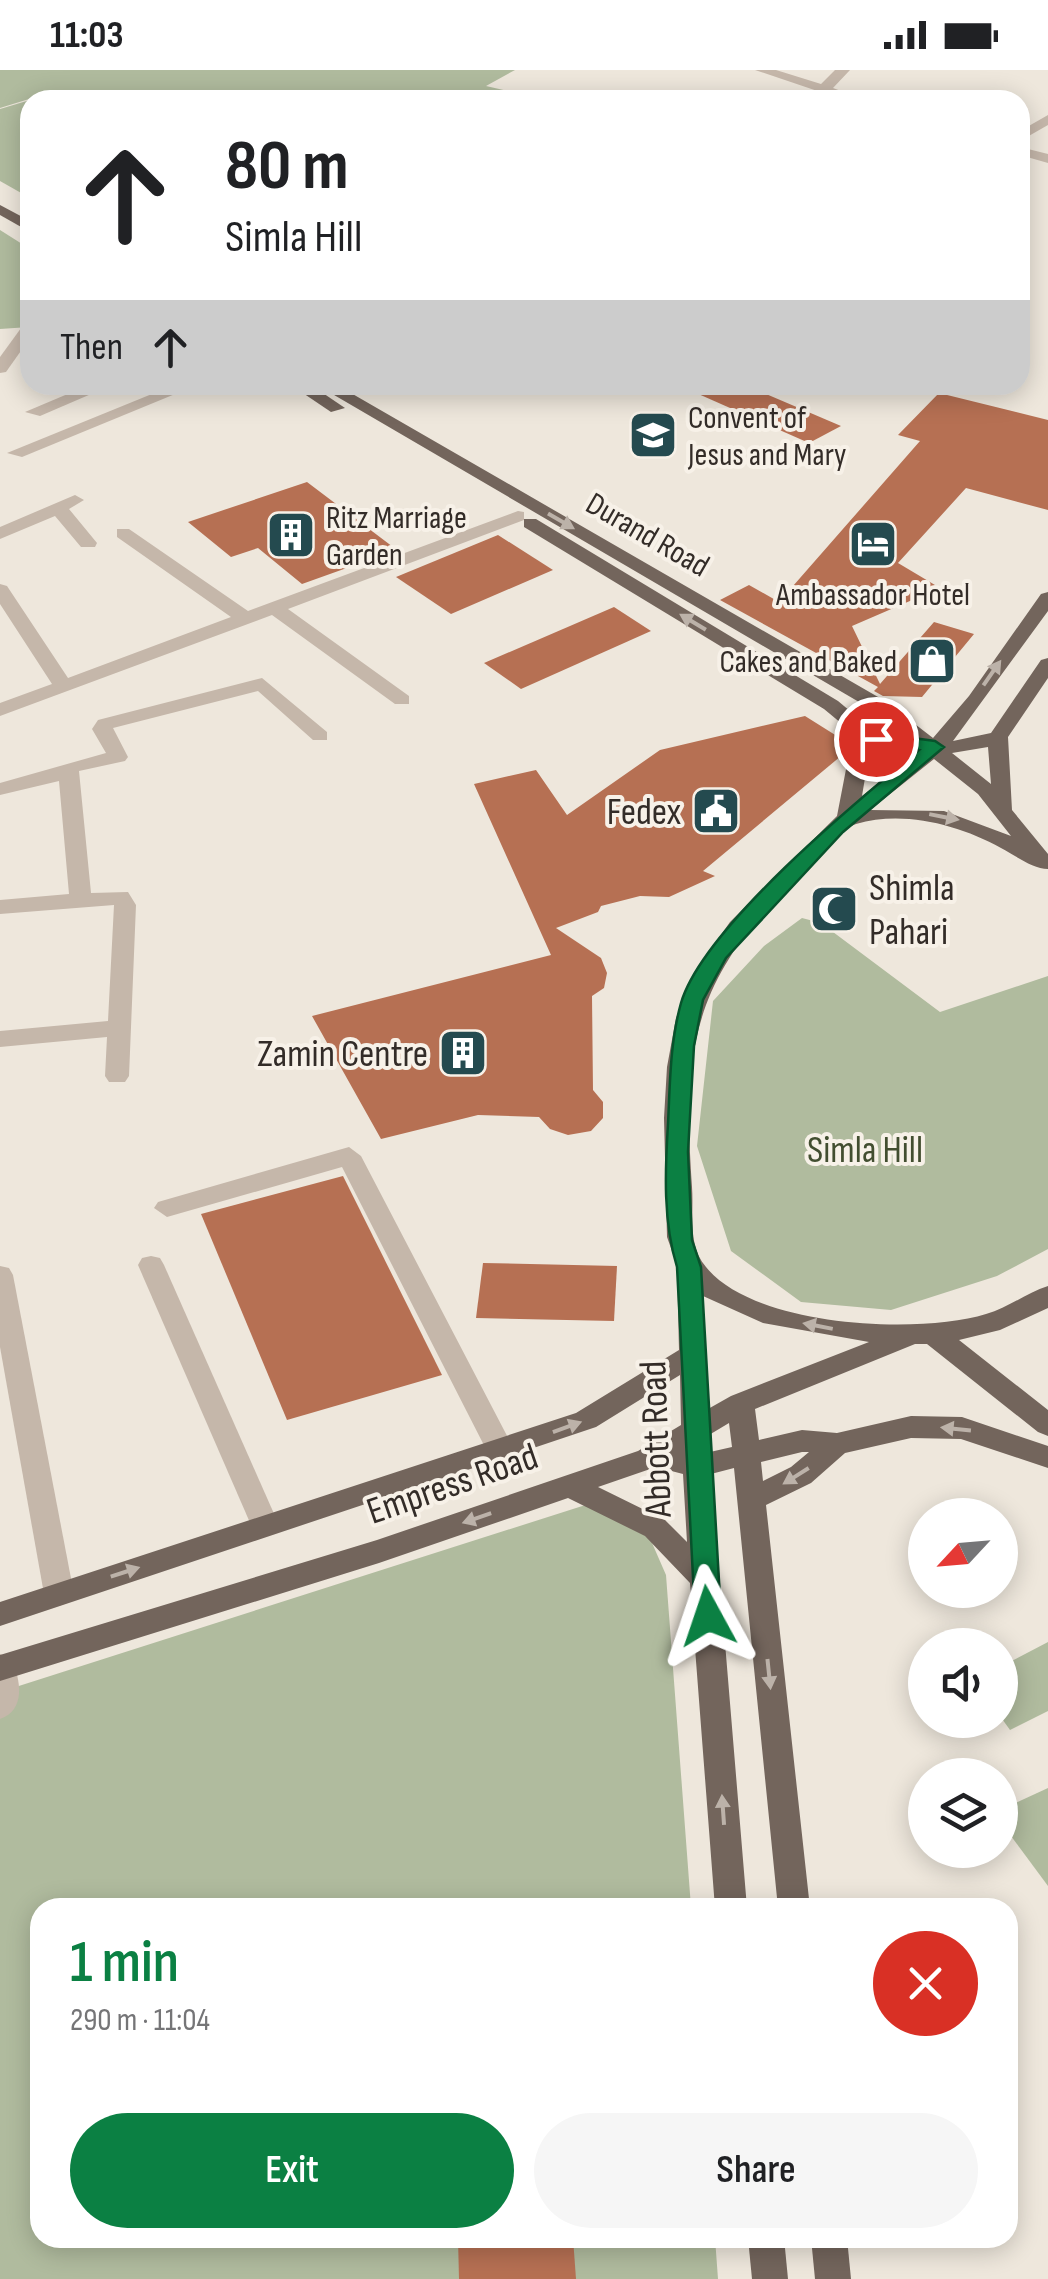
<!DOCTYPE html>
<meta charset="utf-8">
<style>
:root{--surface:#fff;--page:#f6f6f6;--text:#202124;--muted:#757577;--accent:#0b8043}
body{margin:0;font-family:"Sofia Sans Condensed",sans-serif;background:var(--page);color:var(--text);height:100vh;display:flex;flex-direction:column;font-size:38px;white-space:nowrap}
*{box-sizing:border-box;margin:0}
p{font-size:32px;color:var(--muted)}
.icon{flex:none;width:55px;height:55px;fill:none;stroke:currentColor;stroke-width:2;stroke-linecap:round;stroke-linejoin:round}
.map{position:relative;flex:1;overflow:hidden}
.panel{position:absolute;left:30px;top:1828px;width:988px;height:350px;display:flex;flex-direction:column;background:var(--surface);border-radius:30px;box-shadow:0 5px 25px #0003}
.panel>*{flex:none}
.guide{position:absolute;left:20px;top:20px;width:1010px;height:305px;border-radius:30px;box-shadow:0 5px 25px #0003;background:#fff;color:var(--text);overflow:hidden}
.needle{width:65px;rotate:244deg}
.fabs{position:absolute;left:908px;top:1428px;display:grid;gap:20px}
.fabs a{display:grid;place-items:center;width:110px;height:110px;border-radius:50%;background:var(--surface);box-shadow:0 5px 25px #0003;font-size:50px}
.pin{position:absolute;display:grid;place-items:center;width:85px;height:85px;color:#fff;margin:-42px;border:5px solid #fff;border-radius:50%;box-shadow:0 2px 10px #0007}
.me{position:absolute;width:110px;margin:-55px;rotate:355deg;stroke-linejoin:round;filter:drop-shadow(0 0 8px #0008)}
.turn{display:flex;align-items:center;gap:35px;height:210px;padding:0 40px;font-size:45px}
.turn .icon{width:130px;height:130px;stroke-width:2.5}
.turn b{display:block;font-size:70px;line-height:85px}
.then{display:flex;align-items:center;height:95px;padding:0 40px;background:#0003;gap:20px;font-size:38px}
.round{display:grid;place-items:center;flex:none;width:105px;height:105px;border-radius:52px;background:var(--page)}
.headline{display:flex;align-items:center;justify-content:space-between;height:170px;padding:0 40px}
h1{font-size:60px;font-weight:600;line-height:75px;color:var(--accent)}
.action{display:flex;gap:20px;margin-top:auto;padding:20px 40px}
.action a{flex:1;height:115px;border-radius:60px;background:var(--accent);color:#fff;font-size:40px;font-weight:600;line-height:115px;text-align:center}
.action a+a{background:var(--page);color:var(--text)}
.status{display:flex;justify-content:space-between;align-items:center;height:70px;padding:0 50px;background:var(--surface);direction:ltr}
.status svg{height:28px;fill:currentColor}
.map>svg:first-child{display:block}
</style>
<div class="status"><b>11:03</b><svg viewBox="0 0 49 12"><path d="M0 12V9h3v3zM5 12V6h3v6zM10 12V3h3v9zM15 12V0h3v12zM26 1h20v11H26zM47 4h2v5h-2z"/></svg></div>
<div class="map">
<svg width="1048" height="2209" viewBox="0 0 1048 2209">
<rect width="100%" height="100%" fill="#eee7dc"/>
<g fill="#b0bb9e">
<polygon points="0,0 515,0 486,16 548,30 32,30 42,25 0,38"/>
<polygon points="30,30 30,128 0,111 0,39"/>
<polygon points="0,160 30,179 29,257 0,259"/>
<polygon points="802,848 821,853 940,942 1048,906 1048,1179 997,1206 891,1240 801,1232 731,1181 697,1076 713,931 764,876"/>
<polygon points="598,1431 649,1466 666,1505 691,1837 40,1838 40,2168 715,2168 718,2209 0,2209 0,1622"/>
<polygon points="1048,1572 1048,1641 1010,1660 1000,1646 1000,1635 1012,1630 1000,1613 1000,1597"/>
<polygon points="1048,1718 1048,1816 1000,1751 1000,1740"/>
</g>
<g fill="#b67053">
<polygon points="678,315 745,315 841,356 809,373"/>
<polygon points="939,323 1048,350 1048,440 966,418 898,493 940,518 852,556 880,614 934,552 974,564 922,627 883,626 874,621 878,617 720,530 749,515 779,532 920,371 898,365"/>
<polygon points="307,412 397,480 302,514 258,478 231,487 188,452"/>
<polygon points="498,465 553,500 451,544 396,507"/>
<polygon points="614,537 651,561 521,619 484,593"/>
<polygon points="805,646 840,668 841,686 703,801 715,806 669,827 640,826 601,836 598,842 556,858 601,888 607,903 604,918 592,926 593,1020 603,1032 603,1048 591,1061 568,1065 550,1059 539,1047 478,1045 381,1069 312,946 551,885 474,714 536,700 567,745 660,680"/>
<polygon points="343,1106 442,1305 287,1350 201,1144"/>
<polygon points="483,1193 617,1196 614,1251 476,1248"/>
<polygon points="458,2168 573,2168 576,2209 459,2209"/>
</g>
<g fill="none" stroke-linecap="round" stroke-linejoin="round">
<g fill="#c5b7aa" fill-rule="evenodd">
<polygon points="755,0 776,0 821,14 835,0 850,0 833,18 865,30 844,30"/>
<polygon points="1048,45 1048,55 1020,71 1020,61"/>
<polygon points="1020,77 1048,84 1048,93 1020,85"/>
<polygon points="30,252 30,268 6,302 0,303 0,287 24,254"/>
<polygon points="89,315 112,315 40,346 25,342"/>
<polygon points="174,315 197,315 22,387 7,383"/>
<polygon points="75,425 84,430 69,439 97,473 95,477 81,477 55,446 0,469 0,457"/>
<polygon points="518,441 524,442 524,450 288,539 409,626 409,634 395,634 272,545 0,646 0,633 52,614 0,534 0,514 7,516 68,608 231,547 117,467 117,459 129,459 248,541"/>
<polygon points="262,608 327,662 327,670 313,670 258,621 113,658 128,687 125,691 79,701 91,823 128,822 136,835 129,1006 125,1012 109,1012 105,1006 107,967 0,977 0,961 108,951 114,835 0,844 0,830 69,824 59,711 0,725 0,713 106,683 92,659 98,650"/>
<polygon points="349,1077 361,1086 515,1381 511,1389 501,1392 491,1389 342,1097 167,1147 154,1138 158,1132"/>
<polygon points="151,1186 160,1188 164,1195 279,1455 275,1463 265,1466 255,1463 251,1455 138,1195 142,1188"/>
<polygon points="0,1196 9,1198 13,1205 74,1524 69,1532 59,1536 49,1532 44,1524 0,1277"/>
<path d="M0 1584 11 1588C21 1610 26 1640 0 1649Z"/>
</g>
<g fill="#73655c" fill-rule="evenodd">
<polygon points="0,135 30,151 30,162 0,145"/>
<polygon points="291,315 311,315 345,338 331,342"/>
<path d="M317 315H337L885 631 933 668 969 626 1041 524 1048 522V541L953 671 991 663 1041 590 1048 588V608L1008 667 1012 740 1048 784V799C1033 799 1016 786 1001 778 959 755 904 740 856 754 837 760 814 790 800 804 694 908 682 973 692 1117 694 1144 687 1175 706 1197 754 1257 918 1265 986 1244 1008 1238 1026 1223 1048 1216V1238L1000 1260 959 1270 1048 1340V1366L1038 1362 927 1274H915L755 1339 759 1370 802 1360 837 1363 911 1346 962 1347 1048 1376V1398L961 1369 911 1368 845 1383 811 1413 766 1435 810 1838H778L734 1398 711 1404 747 1838H715L690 1513 645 1466 568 1428 379 1493 0 1611V1585L377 1470 638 1381 681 1355 680 1305 596 1357 0 1556V1532L576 1343 679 1280 677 1195 667 1167 664 1048 667 997 676 948 695 902 730 852 837 746 853 663 824 639 524 457V449H536L838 631C859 648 878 666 907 668L871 639ZM871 672 889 679 919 681 862 726ZM988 677 991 714 952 683ZM934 689 978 724 1011 766 944 741 870 740ZM703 1226 763 1253 869 1272 731 1326 708 1339ZM729 1353 732 1377 710 1382 709 1365ZM802 1382H809L791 1397 763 1411 761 1392ZM656 1397 683 1404 687 1472 665 1450 598 1417Z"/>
<polygon points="748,2168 784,2168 788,2209 752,2209"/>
<polygon points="811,2168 847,2168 851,2209 815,2209"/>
</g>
</g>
<defs><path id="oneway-solid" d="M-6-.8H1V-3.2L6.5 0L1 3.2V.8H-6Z" transform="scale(2.5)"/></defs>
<g fill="#bcb2a9">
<use href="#oneway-solid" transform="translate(561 451) rotate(30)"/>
<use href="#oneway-solid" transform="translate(693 552) rotate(-149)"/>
<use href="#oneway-solid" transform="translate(992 603) rotate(-55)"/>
<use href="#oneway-solid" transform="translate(944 747) rotate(11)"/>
<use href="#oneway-solid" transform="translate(818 1256) rotate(-169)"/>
<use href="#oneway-solid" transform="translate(567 1357) rotate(-20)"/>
<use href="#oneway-solid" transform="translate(956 1359) rotate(-174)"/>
<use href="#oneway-solid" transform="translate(796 1406) rotate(148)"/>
<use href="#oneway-solid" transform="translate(477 1448) rotate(161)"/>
<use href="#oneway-solid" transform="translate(125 1502) rotate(-18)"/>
<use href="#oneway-solid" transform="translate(769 1604) rotate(84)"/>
<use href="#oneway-solid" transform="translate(723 1740) rotate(-94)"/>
</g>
<path fill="#0b8043" stroke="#07532c" stroke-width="2.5" d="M876 663 935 671 944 677 843 762 726 888 703 930 694 976 688 1082 692 1170 701 1197 721 1546 718 1554H698L695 1546 677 1197C663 1152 665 1101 668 1054 670 1014 670 972 681 933 703 858 857 731 919 680L869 673V665Z"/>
<defs>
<g id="school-square" transform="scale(2.5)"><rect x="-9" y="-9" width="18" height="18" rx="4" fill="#244a4f" stroke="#f7f1e8"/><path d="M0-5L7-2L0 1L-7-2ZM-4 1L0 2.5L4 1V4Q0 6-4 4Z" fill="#fff"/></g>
<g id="building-square" transform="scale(2.5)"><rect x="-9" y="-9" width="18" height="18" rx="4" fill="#244a4f" stroke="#f7f1e8"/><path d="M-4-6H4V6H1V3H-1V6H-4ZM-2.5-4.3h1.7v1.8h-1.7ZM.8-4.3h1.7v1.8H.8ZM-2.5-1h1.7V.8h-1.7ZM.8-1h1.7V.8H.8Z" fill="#fff"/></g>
<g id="hotel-square" transform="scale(2.5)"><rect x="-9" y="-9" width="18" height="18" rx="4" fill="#244a4f" stroke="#f7f1e8"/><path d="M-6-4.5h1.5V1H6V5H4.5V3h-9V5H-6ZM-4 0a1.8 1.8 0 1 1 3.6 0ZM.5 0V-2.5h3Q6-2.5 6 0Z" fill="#fff"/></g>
<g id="shop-square" transform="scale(2.5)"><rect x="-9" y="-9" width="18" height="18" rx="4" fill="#244a4f" stroke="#f7f1e8"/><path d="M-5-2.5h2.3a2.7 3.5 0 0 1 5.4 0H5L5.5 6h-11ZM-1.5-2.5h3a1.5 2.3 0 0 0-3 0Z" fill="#fff"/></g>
<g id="civic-square" transform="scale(2.5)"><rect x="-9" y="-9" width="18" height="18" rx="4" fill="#244a4f" stroke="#f7f1e8"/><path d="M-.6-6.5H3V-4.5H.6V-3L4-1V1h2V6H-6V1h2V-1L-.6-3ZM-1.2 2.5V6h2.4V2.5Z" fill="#fff"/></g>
<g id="mosque-square" transform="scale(2.5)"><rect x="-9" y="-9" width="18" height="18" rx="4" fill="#244a4f" stroke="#f7f1e8"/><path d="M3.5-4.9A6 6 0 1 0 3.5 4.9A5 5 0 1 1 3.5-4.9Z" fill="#fff"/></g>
</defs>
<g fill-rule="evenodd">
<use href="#school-square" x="653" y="365"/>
<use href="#building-square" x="291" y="465"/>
<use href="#hotel-square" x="873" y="474"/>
<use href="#shop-square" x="932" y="591"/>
<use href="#civic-square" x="716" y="741"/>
<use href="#mosque-square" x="834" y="839"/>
<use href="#building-square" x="463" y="983"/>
</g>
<g text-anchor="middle" stroke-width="8" stroke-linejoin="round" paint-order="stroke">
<g font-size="32" fill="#332c28" stroke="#f7f1e8" text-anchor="start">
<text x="688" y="358">Convent of<tspan x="688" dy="37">Jesus and Mary</tspan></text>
<text x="326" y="458">Ritz Marriage<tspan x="326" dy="37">Garden</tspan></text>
<text x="873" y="535" text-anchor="middle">Ambassador Hotel</text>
<text x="897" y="602" text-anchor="end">Cakes and Baked</text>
</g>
<g font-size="32" fill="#332c28" stroke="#f7f1e8">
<text transform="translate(648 464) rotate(30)" y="11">Durand Road</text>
</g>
<g font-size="38" fill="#332c28" stroke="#f7f1e8" text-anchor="end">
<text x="681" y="754">Fedex</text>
<text x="869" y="830" text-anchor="start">Shimla<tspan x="869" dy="44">Pahari</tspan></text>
<text x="428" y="996">Zamin Centre</text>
</g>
<g font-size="38" fill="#424e30" stroke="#f7f1e8">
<text x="865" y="1092">Simla Hill</text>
</g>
<g font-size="38" fill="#332c28" stroke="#f7f1e8">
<text transform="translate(655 1369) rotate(-92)" y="13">Abbott Road</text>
<text transform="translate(452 1413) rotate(-19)" y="13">Empress Road</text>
</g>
</g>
</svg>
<div class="fabs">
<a><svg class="needle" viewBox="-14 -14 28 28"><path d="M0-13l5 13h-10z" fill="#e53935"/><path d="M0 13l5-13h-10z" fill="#757577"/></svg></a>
<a><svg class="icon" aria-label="sound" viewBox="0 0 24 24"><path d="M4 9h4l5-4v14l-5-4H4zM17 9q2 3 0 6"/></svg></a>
<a><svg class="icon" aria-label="layers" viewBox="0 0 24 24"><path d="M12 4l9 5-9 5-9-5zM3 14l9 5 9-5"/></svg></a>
</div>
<div class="pin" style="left:876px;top:669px;background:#d93025"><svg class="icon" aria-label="arrive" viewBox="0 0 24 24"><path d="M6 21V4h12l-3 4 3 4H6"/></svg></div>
<svg class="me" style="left:708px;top:1546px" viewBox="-20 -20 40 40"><path d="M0-17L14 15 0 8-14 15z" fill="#0b8043" stroke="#fff" stroke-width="4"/></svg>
<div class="guide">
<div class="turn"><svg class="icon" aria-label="ahead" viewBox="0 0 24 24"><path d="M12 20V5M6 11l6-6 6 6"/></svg><div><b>80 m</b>Simla Hill</div></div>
<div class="then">Then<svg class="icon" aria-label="ahead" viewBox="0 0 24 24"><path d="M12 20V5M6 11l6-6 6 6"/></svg></div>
</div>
<section class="panel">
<div class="headline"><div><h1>1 min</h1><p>290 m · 11:04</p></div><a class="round" style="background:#d93025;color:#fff"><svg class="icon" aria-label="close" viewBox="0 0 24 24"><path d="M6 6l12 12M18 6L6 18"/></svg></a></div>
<div class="action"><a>Exit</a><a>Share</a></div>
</section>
</div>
